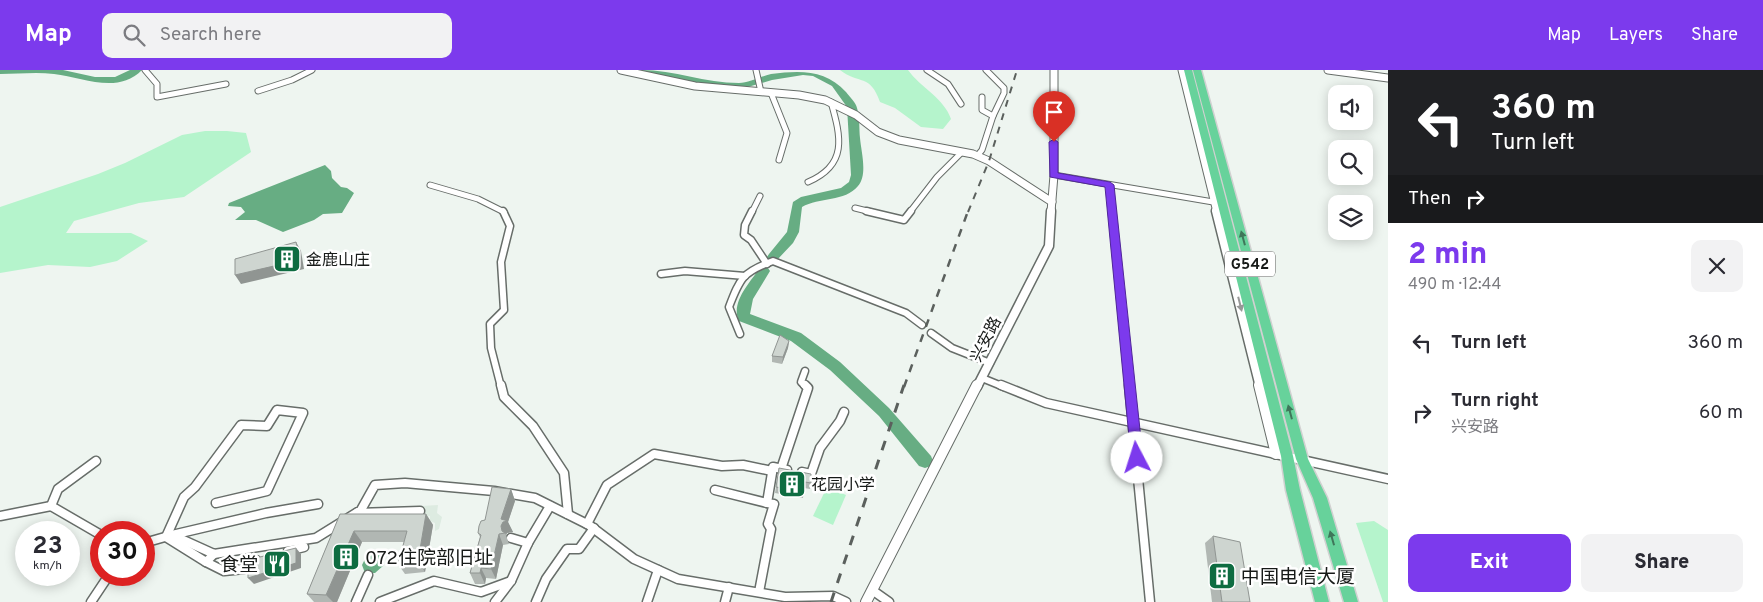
<!DOCTYPE html>
<meta charset="utf-8">
<style>
:root{--surface:#fff;--page:#f2f2f3;--text:#2b2b33;--muted:#7c7c81;--accent:#7c3aed}
body{margin:0;font-family:Overpass,"Noto Sans SC",sans-serif;background:var(--page);color:var(--text);height:100vh;display:flex;flex-direction:column;font-size:19px;white-space:nowrap}
*{box-sizing:border-box;margin:0}
p{font-size:16px;color:var(--muted)}
.icon{flex:none;width:28px;height:28px;fill:none;stroke:currentColor;stroke-width:2;stroke-linecap:round;stroke-linejoin:round}
.map{position:relative;flex:1;overflow:hidden}
.drawer{display:flex;flex-direction:column;background:var(--surface);width:375px}
.drawer>*{flex:none}
.guide{background:#202124;color:#fff;overflow:hidden}
.buttons{position:absolute;left:1328px;top:15px;display:grid;gap:10px}
.buttons a{display:grid;place-items:center;width:45px;height:45px;border-radius:10px;background:var(--surface);box-shadow:0 2px 12px #0003;font-size:25px}
.speed{position:absolute;left:15px;top:451px;display:flex;gap:10px;font-size:25px;font-weight:700;text-align:center}
.speed>*{display:grid;place-content:center;width:65px;height:65px;border-radius:50%;background:var(--surface);box-shadow:0 2px 12px #0003;line-height:1}
.speed small{font-size:12px;font-weight:400}
.speed .limit{border:8px solid #d22;background:#fff;color:#111}
.pin{position:absolute;display:grid;place-items:center;width:42px;height:42px;color:#fff;margin:-51px -21px;border-radius:50% 50% 50% 0;rotate:-45deg;box-shadow:0 0 5px #0007}
.pin .icon{rotate:45deg}
.me{position:absolute;width:55px;margin:-28px;rotate:355deg;stroke-linejoin:round;filter:drop-shadow(0 0 4px #0008)}
.turn{display:flex;align-items:center;gap:18px;height:105px;padding:0 20px;font-size:22px}
.turn .icon{width:65px;height:65px;stroke-width:2.5}
.turn b{display:block;font-size:35px;line-height:42px}
.then{display:flex;align-items:center;height:48px;padding:0 20px;background:#0003;gap:10px;font-size:19px}
.round{display:grid;place-items:center;flex:none;width:52px;height:52px;border-radius:10px;background:var(--page)}
.overview{display:flex;align-items:center;justify-content:space-between;height:85px;padding:0 20px}
h1{font-size:30px;font-weight:800;line-height:38px;color:var(--accent)}
.cta{display:flex;gap:10px;margin-top:auto;padding:10px 20px}
.cta a{flex:1;height:58px;border-radius:10px;background:var(--accent);color:#fff;font-size:20px;font-weight:800;line-height:58px;text-align:center}
.cta a+a{background:var(--page);color:var(--text)}
ul{padding:0;list-style:none}
li{display:flex;align-items:center;gap:15px;height:70px;padding:0 20px}
li div{flex:1}
li b{display:block;font-size:19px}
li em{font-style:normal}
header{display:flex;align-items:center;gap:30px;box-sizing:border-box;height:70px;padding:0 25px;background:var(--accent);color:#fff}
header strong{font-size:24px}
nav{display:flex;gap:28px;margin-inline-start:auto;font-size:18px}
.search{width:350px;height:45px;background:var(--page);display:flex;align-items:center;gap:12px;box-sizing:border-box;padding:0 18px;border-radius:10px;color:var(--muted);font-size:19px}
main{display:flex;flex:1;min-height:0}
.map>svg:first-child{display:block}
</style>
<header>
<strong>Map</strong>
<div class="search"><svg class="icon" aria-label="search" viewBox="0 0 24 24"><circle cx="10" cy="10" r="6"/><path d="M15 15l6 6"/></svg>Search here</div>
<nav><a>Map</a><a>Layers</a><a>Share</a></nav>
</header>
<main>
<div class="map">
<svg width="1388" height="532" viewBox="0 0 1388 532">
<rect width="100%" height="100%" fill="#eef5f0"/>
<polygon fill="#ddebe1" points="438,435 437,443 442,447 439,459 435,461 435,453 430,451 430,446 418,448 421,436"/>
<g fill="#b5f4cc">
<path d="M840 0H908C920 17 944 28 951 49L943 59 921 57 895 38 880 32C870 3 859 15 840 0Z"/>
<polygon points="205,61 227,61 246,63 251,82 184,127 139,133 74,151 66,163 131,163 148,171 117,191 90,197 48,195 0,203 0,137 98,104 125,93 182,65"/>
<polygon points="827,417 846,425 833,455 813,446"/>
<polygon points="1374,451 1388,460 1388,532 1383,532 1356,453"/>
</g>
<g fill="#67ad83">
<polygon points="325,95 331,101 332,108 341,117 347,118 354,123 342,143 323,144 314,150 283,162 256,150 235,150 245,142 241,137 228,136 229,133"/>
<polygon points="372,484 382,486 384,495 375,503 365,503 362,495 365,489"/>
</g>
<g fill="none" stroke-linecap="round" stroke-linejoin="round">
<g fill="#67ad83" fill-rule="evenodd">
<path d="M0 0H63L95 7H115L130 0H142C117 25 83 7 54 4 36 2 18 4 0 4Z"/>
<path d="M641 0C674 0 705 13 739 13 749 13 761 6 771 4 802 0 826 0 846 22 850 27 856 33 857 38 860 47 859 59 860 68 861 81 868 105 858 116 845 132 819 127 802 137L799 162 793 173 777 190H769L767 187 769 184 787 162 793 132 801 127 841 118 849 112 851 105 847 37 832 16 813 6 803 5 772 10 741 19 713 17 646 3Z"/>
<path d="M764 197 768 198 770 201 753 229 750 244 801 263 840 292 889 338 931 386 933 391 931 396 925 398 919 396 879 346 830 300 791 271 739 251C730 233 750 212 760 198Z"/>
</g>
<g stroke="#676d69" stroke-width="7">
<g id="minor-far2">
<polyline points="145,0 157,14 157,27 226,14"/>
<polyline points="756,0 761,22"/>
<polyline points="927,0 948,14 961,34"/>
<polyline points="258,21 292,10 312,0"/>
<polyline points="771,23 787,63 779,90"/>
<polyline points="982,27 982,40 993,46"/>
<polyline points="977,86 982,80 993,46 1004,23 1004,18 986,0"/>
<polyline points="1054,105 1219,133"/>
<path d="M808 112C848 95 841 67 831 32"/>
<polyline points="430,115 478,129 504,142"/>
<polyline points="1110,115 1113,142"/>
<polyline points="855,138 871,142"/>
<polyline points="752,142 760,126"/>
<polyline points="910,142 937,107 962,82"/>
</g>
</g>
<g stroke="#676d69" stroke-width="9">
<g id="minor-far1">
<polyline points="752,141 745,155 744,165 751,170 767,194"/>
<polyline points="866,141 904,150 911,141"/>
<polyline points="1112,141 1129,317"/>
<polyline points="661,204 685,201 745,206"/>
<polyline points="931,263 952,278 990,293"/>
<path d="M740 264 729 237C740 208 743 202 773 191L906 243 922 255"/>
<polyline points="805,301 801,312 806,317"/>
<polyline points="982,308 1004,317"/>
<polyline points="501,317 491,278 490,254 504,240 501,192 510,156 503,141"/>
</g>
</g>
<g stroke="#676d69" stroke-width="11">
<g id="minor">
<polyline points="501,315 504,327 533,356 564,403 568,444"/>
<polyline points="1001,315 1046,333 1388,409"/>
<polyline points="1129,315 1150,532"/>
<polyline points="96,391 58,419 51,436 101,465"/>
<polyline points="781,399 808,318 805,315"/>
<polyline points="802,402 811,404 820,378 840,351 844,342"/>
<polyline points="715,420 767,433"/>
<polyline points="357,443 420,441"/>
<polyline points="0,446 51,436"/>
<polyline points="587,454 607,415 654,384 722,396 743,395 772,401"/>
<polyline points="172,465 266,443 318,434"/>
<polyline points="511,468 528,473"/>
<polyline points="144,473 172,465 214,484 316,468 361,440 375,415 405,413 494,421 535,428 589,455 634,489 678,509 785,527 833,526 846,532"/>
<polyline points="288,481 304,477"/>
<polyline points="214,484 206,492 166,467 184,427 195,417 241,355 267,356 277,340 303,343 267,421 216,433"/>
<polyline points="206,492 224,501 244,499 249,491 256,490"/>
<polyline points="872,520 889,532"/>
<polyline points="759,522 771,459 768,454 774,434 767,433 773,397 787,400"/>
<polyline points="91,532 109,505"/>
<polyline points="356,532 368,505"/>
<polyline points="380,532 434,511 481,522 511,511"/>
<polyline points="495,532 511,511 528,473 550,436"/>
<polyline points="536,532 546,509 567,479 579,479 594,458"/>
<polyline points="647,532 658,500"/>
<polyline points="725,532 729,517"/>
</g>
</g>
<g stroke="#676d69" stroke-width="9">
<g id="tertiary-far2">
<polyline points="621,0 695,16 799,25 825,30 856,45 878,62 899,70 973,84 989,91 1052,132"/>
<polyline points="1182,0 1217,142"/>
<polyline points="1328,0 1388,8"/>
<polyline points="1051,142 1054,105 1054,0"/>
</g>
</g>
<g stroke="#676d69" stroke-width="11">
<g id="tertiary-far1">
<polyline points="1216,141 1260,317"/>
<polyline points="977,317 1049,176 1051,141"/>
</g>
</g>
<g stroke="#676d69" stroke-width="12">
<g id="tertiary">
<polyline points="1259,315 1276,384"/>
<polyline points="866,532 977,315"/>
</g>
</g>
<g stroke="#d1d1d1" stroke-width="3">
<g id="trunk">
<polygon points="1184,0 1192,0 1293,386 1300,420 1329,532 1315,532 1286,420 1281,386"/>
<polygon points="1193,0 1201,0 1308,389 1327,428 1358,532 1344,532 1313,428 1296,389"/>
</g>
</g>
<use href="#minor-far2" stroke="#fff" stroke-width="5"/>
<use href="#minor-far1" stroke="#fff" stroke-width="6"/>
<use href="#minor" stroke="#fff" stroke-width="8"/>
<use href="#tertiary-far2" stroke="#fff" stroke-width="7"/>
<use href="#tertiary-far1" stroke="#fff" stroke-width="8"/>
<use href="#tertiary" stroke="#fff" stroke-width="10"/>
<use href="#trunk" fill="#67d29b" fill-rule="evenodd"/>
<polyline stroke="#5b605d" stroke-width="2" stroke-dasharray="7 7" stroke-linecap="butt" points="968,142 989,91 1017,0"/>
<polyline stroke="#5b605d" stroke-width="2.5" stroke-dasharray="8 8" stroke-linecap="butt" points="904,317 968,141"/>
<polyline stroke="#5b605d" stroke-width="3" stroke-dasharray="10 10" stroke-linecap="butt" points="831,532 904,315"/>
</g>
<g fill="#b1b7b3">
<polygon points="789,271 788,278 782,294 772,292 772,286"/>
<polygon points="779,398 811,413 810,419 804,418 803,428 775,423"/>
<polygon points="511,419 515,431 508,452 513,462 507,463 506,465 509,474 503,475 496,509 486,508 485,514 475,514 470,503 480,467 478,463 485,450"/>
<polygon points="340,444 426,444 433,455 425,502 405,504 398,494 404,472 362,472 337,532 314,532 307,524"/>
<polygon points="1213,466 1250,532 1212,532 1205,473"/>
</g>
<g fill="#909592">
<polygon points="296,172 301,181 304,199 241,214 235,205"/>
<polygon points="789,271 788,278 782,294 783,287"/>
<polygon points="511,419 515,431 508,452 513,462 507,463 506,465 505,463 503,463 501,456 501,449"/>
<polygon points="426,444 433,455 425,502 418,491"/>
<polygon points="354,461 362,472 337,532 333,532 326,525"/>
<polygon points="499,464 503,475 496,509 491,499"/>
<polygon points="296,478 301,484 301,498 254,514 248,508"/>
<polygon points="481,498 486,508 485,514 480,503"/>
</g>
<g fill="#ced5d0" stroke="#909592">
<polygon points="296,172 300,190 235,205 235,189"/>
<polygon points="780,265 789,271 783,287 772,286"/>
<polygon points="779,398 811,404 811,413 805,412 804,422 776,417"/>
<polygon points="492,417 511,419 501,449 508,451 503,452 501,456 502,461 505,463 499,464 491,499 481,498 480,503 470,503 481,465 478,463 479,456 481,451 485,450"/>
<polygon points="340,444 426,444 418,491 398,494 407,461 354,461 326,525 307,524"/>
<polygon points="1213,466 1240,472 1250,532 1222,532"/>
<polygon points="296,478 296,493 248,508 248,490"/>
</g>
<defs><path id="oneway-solid" d="M-6-.8H1V-3.2L6.5 0L1 3.2V.8H-6Z" transform="scale(1.25)"/></defs>
<g fill="#3f765a">
<use href="#oneway-solid" transform="translate(1243 168) rotate(-105)"/>
<use href="#oneway-solid" transform="translate(1290 342) rotate(-105)"/>
<use href="#oneway-solid" transform="translate(1332 468) rotate(-106)"/>
</g>
<use fill="#979897" href="#oneway-solid" transform="translate(1240 234) rotate(76)"/>
<polygon fill="#7c3aed" stroke="#51269a" points="1054,69 1058,72 1058,103 1110,112 1114,115 1143,388 1142,392 1137,393 1132,392 1131,388 1105,117 1050,107 1049,72"/>
<defs>
<g id="building-square" transform="scale(1.4375)"><rect x="-9" y="-9" width="18" height="18" rx="4" fill="#0e6c41" stroke="#fff"/><path d="M-4-6H4V6H1V3H-1V6H-4ZM-2.5-4.3h1.7v1.8h-1.7ZM.8-4.3h1.7v1.8H.8ZM-2.5-1h1.7V.8h-1.7ZM.8-1h1.7V.8H.8Z" fill="#fff"/></g>
<g id="restaurant-square" transform="scale(1.4375)"><rect x="-9" y="-9" width="18" height="18" rx="4" fill="#0e6c41" stroke="#fff"/><path d="M-5-6h1v4h1v-4h1v4h1v-4h1v5L-1.5 .5V6h-2V.5L-5-1ZM5-6V6H3V1.5H1.5Q1.5-4 5-6Z" fill="#fff"/></g>
</defs>
<g fill-rule="evenodd">
<use href="#building-square" x="287" y="189"/>
<use href="#building-square" x="792" y="414"/>
<use href="#building-square" x="346" y="487"/>
<use href="#restaurant-square" x="277" y="494"/>
<use href="#building-square" x="1222" y="506"/>
</g>
<g text-anchor="middle" stroke-width="5" stroke-linejoin="round" paint-order="stroke">
<rect fill="#fff" stroke="#5d5f5d" stroke-width="1" x="1225" y="181.5" width="50" height="25" rx="4"/>
<g font-size="15" font-weight="bold" fill="#171a18">
<text x="1250" y="199">G542</text>
</g>
<g font-size="16" fill="#171a18" stroke="#fff" text-anchor="start">
<text x="306" y="195">金鹿山庄</text>
<text x="811" y="420">花园小学</text>
</g>
<g font-size="16" fill="#171a18" stroke="#fff">
<text transform="translate(985 269) rotate(-63)" y="6">兴安路</text>
</g>
<g font-size="19" fill="#171a18" stroke="#fff" text-anchor="start">
<text x="365" y="494">072住院部旧址</text>
<text x="258" y="501" text-anchor="end">食堂</text>
<text x="1241" y="513">中国电信大厦</text>
</g>
</g>
</svg>
<div class="buttons">
<a><svg class="icon" aria-label="sound" viewBox="0 0 24 24"><path d="M4 9h4l5-4v14l-5-4H4zM17 9q2 3 0 6"/></svg></a>
<a><svg class="icon" aria-label="search" viewBox="0 0 24 24"><circle cx="10" cy="10" r="6"/><path d="M15 15l6 6"/></svg></a>
<a><svg class="icon" aria-label="layers" viewBox="0 0 24 24"><path d="M12 4l9 5-9 5-9-5zM3 14l9 5 9-5"/></svg></a>
</div>
<div class="speed"><div>23<small>km/h</small></div><div class="limit">30</div></div>
<div class="pin" style="left:1054px;top:72px;background:#d93025"><svg class="icon" aria-label="arrive" viewBox="0 0 24 24"><path d="M6 21V4h12l-3 4 3 4H6"/></svg></div>
<svg class="me" style="left:1137px;top:388px" viewBox="-20 -20 40 40"><circle r="19" fill="#fff"/><path d="M0-13L10 11 0 6-10 11z" fill="#7c3aed"/></svg>
</div>
<section class="drawer">
<div class="guide">
<div class="turn"><svg class="icon" aria-label="left" viewBox="0 0 24 24"><path d="M17 20v-9H6M10 6l-5 5 5 5"/></svg><div><b>360 m</b>Turn left</div></div>
<div class="then">Then<svg class="icon" aria-label="right" viewBox="0 0 24 24"><path d="M7 20v-9h11M14 6l5 5-5 5"/></svg></div>
</div>
<div class="overview"><div><h1>2 min</h1><p>490 m · 12:44</p></div><a class="round"><svg class="icon" aria-label="close" viewBox="0 0 24 24"><path d="M6 6l12 12M18 6L6 18"/></svg></a></div>
<ul>
<li><svg class="icon" aria-label="left" viewBox="0 0 24 24"><path d="M17 20v-9H6M10 6l-5 5 5 5"/></svg><div><b>Turn left</b></div><em>360 m</em></li>
<li><svg class="icon" aria-label="right" viewBox="0 0 24 24"><path d="M7 20v-9h11M14 6l5 5-5 5"/></svg><div><b>Turn right</b><p>兴安路</p></div><em>60 m</em></li>
</ul>
<div class="cta"><a>Exit</a><a>Share</a></div>
</section>
</main>
